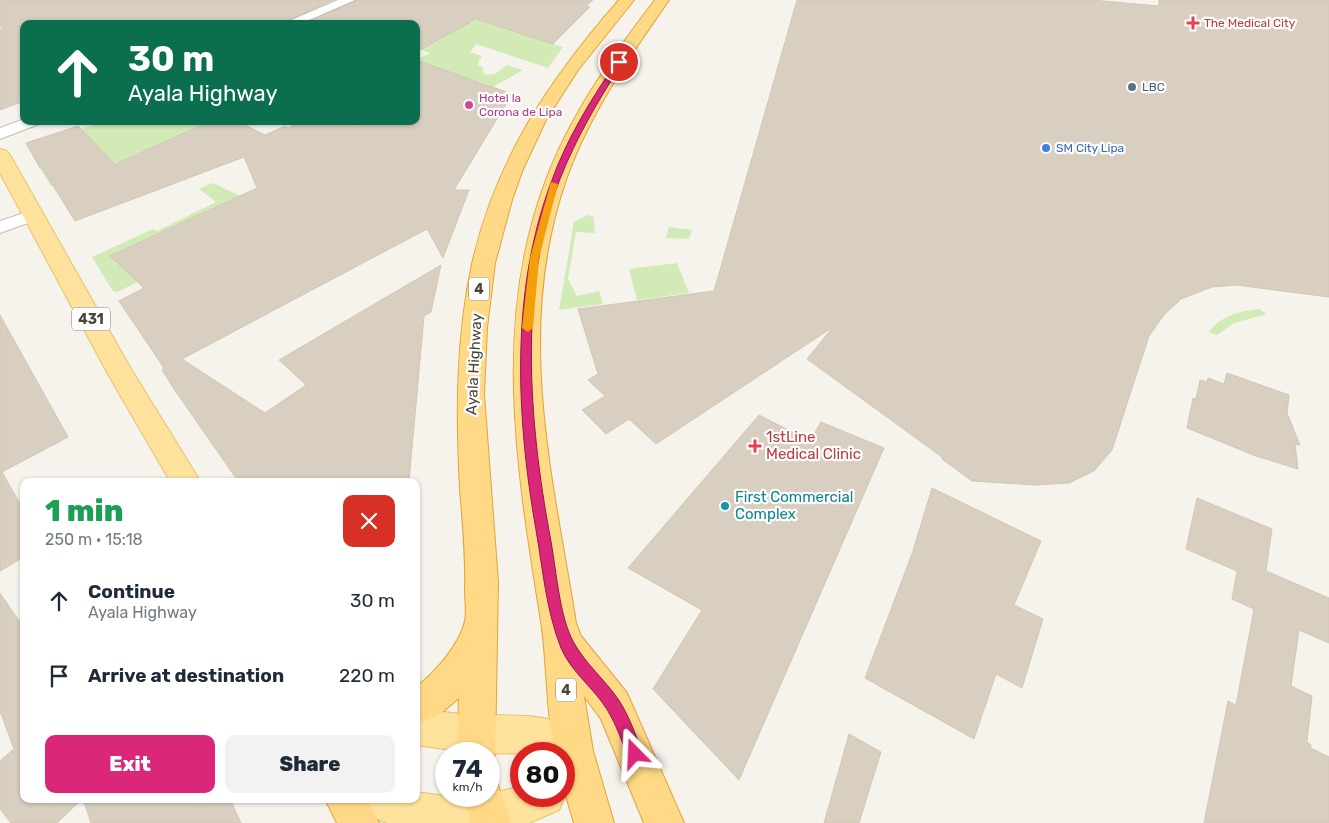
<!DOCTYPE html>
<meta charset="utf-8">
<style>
:root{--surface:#fff;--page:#f2f2f3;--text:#1f2937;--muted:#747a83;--accent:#db2777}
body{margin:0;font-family:Rubik,sans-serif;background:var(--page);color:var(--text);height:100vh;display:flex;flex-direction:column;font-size:19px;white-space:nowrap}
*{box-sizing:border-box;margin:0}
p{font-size:16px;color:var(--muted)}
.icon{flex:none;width:28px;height:28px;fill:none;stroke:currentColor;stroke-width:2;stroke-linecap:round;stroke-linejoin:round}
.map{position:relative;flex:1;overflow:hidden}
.drawer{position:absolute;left:20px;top:478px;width:400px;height:325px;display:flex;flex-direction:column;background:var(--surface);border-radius:10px;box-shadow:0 1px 4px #0004}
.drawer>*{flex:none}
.banner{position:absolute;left:20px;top:20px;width:400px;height:105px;border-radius:10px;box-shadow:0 1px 4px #0004;background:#0b6e4f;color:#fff;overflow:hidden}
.speed{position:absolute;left:435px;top:742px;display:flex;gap:10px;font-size:25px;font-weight:700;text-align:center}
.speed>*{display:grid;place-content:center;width:65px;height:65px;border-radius:50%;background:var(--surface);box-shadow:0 1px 4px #0004;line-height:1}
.speed small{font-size:12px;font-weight:400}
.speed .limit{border:8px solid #d22;background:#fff;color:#111}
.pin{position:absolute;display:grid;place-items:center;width:42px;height:42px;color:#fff;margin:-21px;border:2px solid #fff;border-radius:50%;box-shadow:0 1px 5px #0007}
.me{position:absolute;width:55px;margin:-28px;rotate:339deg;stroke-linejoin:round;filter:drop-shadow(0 0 4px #0008)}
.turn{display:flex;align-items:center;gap:18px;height:105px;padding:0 25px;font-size:22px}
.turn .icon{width:65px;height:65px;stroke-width:2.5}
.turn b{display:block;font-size:35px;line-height:42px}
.round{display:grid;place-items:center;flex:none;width:52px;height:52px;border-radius:10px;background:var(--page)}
.headline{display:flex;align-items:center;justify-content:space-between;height:85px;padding:0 25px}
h1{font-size:30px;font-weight:800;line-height:38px;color:#1e9e55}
.primary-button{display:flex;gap:10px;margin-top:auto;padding:10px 25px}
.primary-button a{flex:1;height:58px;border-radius:10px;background:var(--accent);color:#fff;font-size:20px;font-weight:800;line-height:58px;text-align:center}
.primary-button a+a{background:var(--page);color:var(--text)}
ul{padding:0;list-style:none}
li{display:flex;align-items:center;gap:15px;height:75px;padding:0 25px}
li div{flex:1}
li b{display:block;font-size:19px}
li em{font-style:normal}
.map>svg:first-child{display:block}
</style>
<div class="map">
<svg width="1329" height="823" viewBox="0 0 1329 823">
<rect width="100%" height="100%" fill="#f6f3ec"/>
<g fill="#d2eab5">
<polygon points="453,0 484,22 563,47 548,68 476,44 470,52 481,56 482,58 478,60 480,61 477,64 483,68 484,75 495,74 507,65 523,70 493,87 479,81 474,83 416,60 430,53 416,48 416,24"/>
<polygon points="97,121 211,121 125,159 51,186 40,168 64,159 62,136 98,123"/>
<polygon points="213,183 240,196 110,256 148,277 117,292 112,290 92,257 153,229 157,231 216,202 199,189"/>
<polygon points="588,215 593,216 595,233 576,232 568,279 577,296 599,291 603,304 559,310 574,222"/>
<polygon points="669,227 692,230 689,239 666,238"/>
<polygon points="677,263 689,293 637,300 629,269"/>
<path d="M1259 309 1267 314 1234 323 1217 335 1209 332C1220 316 1240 311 1259 309Z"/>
</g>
<g fill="#d8cfc1" stroke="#d3c7b4">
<polygon points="0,0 333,0 280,24 24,24 24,101 0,110 0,30 3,30 0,26"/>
<polygon points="357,0 593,0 586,6 590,7 553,44 476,19 416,52 416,24 305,24"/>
<polygon points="797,0 1092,0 1159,6 1159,0 1329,0 1329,297 1236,285 1212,287 1181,299 1164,315 1149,336 1112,450 1094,471 1069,483 1034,485 972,481 942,459 942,457 807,359 833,327 656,444 629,419 606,434 582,410 605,396 588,380 598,374 578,309 714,291"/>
<polygon points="416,60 512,94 454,190 469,190 443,258 427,229 182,359 265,413 306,385 279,360 441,265 431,312 424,316 409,481 238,481 174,389 162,370 164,368 119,301 144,288 110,256 257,188 244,157 75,221 42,168 40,168 26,143 78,126 115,164 211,121 237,121 265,135 285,126 288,128 302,121 342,121 351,126 360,121 416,121"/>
<polygon points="0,315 68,437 2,472 24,511 24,557 0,571"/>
<polygon points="1227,373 1289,395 1287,413 1300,445 1295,444 1298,469 1256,456 1187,428 1193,398 1196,399 1200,380 1207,382 1208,378 1224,384"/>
<polygon points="759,415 810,441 821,422 884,448 739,780 653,689 702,610 628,568"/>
<polygon points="932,488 1041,541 1014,605 1043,619 1022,688 996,674 974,739 865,678 912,554"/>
<polygon points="1197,498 1272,529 1266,571 1329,598 1329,643 1299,630 1291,686 1312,696 1307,742 1311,745 1311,748 1329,757 1329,823 1204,823 1228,701 1236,705 1254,609 1232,599 1237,571 1186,549"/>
<polygon points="0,593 24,628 24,799 82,799 57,823 11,823 0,809 0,761 14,749 0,711"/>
<polygon points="849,734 881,752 859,823 824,823"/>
<polygon points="83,799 230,799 241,823 91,823"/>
</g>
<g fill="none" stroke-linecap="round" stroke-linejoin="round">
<g stroke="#c2bbae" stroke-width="2">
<g id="minor">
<polygon points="338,0 355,0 300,24 282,24"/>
<polygon points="24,119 24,121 41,121 39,124 0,139 0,128"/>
<polygon points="33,210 39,211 42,215 39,219 0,233 0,221"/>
</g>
</g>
<g stroke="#e6c16a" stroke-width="2">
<g id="primary">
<polygon points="0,149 7,151 10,155 131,369 200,481 170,481 109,376 0,173"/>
<path d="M416 707C435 711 454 714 474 715 520 717 574 707 595 759L590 773 576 778 564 773V754L474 753 416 745Z"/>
<polygon points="521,786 521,796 564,796 564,793 565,796 559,810 529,823 387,823 362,813 356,799 416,799 416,792 446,796 489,796 489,794"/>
</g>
</g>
<g stroke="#e0a43c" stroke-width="2">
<g id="trunk">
<path d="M619 0H634L578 70 546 120 523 169 512 200 495 263 487 328 484 394 498 582 495 754 489 768V754H457L459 698 440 714 416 725V687C435 673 460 644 465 621 467 612 465 601 465 591 466 557 463 523 460 489 456 414 456 338 472 264 496 159 549 80 619 0Z"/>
<path d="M655 0H669C630 56 589 114 566 180 514 330 552 473 576 623L581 636 627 693 684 823H644L601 719 584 696 593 751 614 823H574L564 789V754H555C545 708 548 661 540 615 517 471 492 321 546 180 570 115 613 55 655 0Z"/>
<polygon points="489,778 497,782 511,823 471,823 463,796 489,796"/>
<polygon points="325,799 367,799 379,823 337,823"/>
</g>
</g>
<use href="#minor" fill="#fff" fill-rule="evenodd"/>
<use href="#primary" fill="#ffe39c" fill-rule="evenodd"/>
<use href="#trunk" fill="#ffd985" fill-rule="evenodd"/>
</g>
<path fill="#db2777" stroke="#8e194d" d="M617 61 623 62C599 99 576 138 560 179 518 288 529 423 550 536 556 566 559 617 574 643 585 663 605 680 618 699 629 715 636 736 643 754L641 760 635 762 629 760C623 744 617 726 608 711 595 689 571 672 561 648 546 610 543 570 536 530 516 416 510 290 552 180 567 138 592 98 617 61Z"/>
<polygon fill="#f59e0b" points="551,182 558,184 539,258 533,328 528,332 522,328 530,258"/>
<g fill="#e0444e" stroke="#fff" stroke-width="2">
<path d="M1190.5 15.5h5v5h5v5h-5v5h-5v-5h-5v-5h5z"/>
<path d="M752.5 438.5h5v5h5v5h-5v5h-5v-5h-5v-5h5z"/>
</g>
<circle fill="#5c6f8a" stroke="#fff" stroke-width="2" cx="1132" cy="87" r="5"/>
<circle fill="#d1479c" stroke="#fff" stroke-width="2" cx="469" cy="105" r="5"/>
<circle fill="#3f7fe0" stroke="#fff" stroke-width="2" cx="1046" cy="148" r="5"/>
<circle fill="#0f9aa8" stroke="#fff" stroke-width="2" cx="725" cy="506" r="5"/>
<g text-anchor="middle" stroke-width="4.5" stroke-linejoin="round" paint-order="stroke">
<g font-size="12" fill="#be3a42" stroke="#fff" text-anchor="start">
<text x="1204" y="27">The Medical City</text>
</g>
<g font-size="12" fill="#4e5e75" stroke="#fff" text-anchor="start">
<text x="1142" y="91">LBC</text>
</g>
<g font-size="12" fill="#b23c85" stroke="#fff" text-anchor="start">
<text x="479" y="102">Hotel la<tspan x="479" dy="14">Corona de Lipa</tspan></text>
</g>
<g font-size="12" fill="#366cbe" stroke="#fff" text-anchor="start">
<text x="1056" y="152">SM City Lipa</text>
</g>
<g fill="#fff" stroke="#817c74" stroke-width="1">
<rect x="469" y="277.5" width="20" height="23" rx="4"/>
<rect x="72" y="307.5" width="38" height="23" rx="4"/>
<rect x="556" y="678.5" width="20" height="23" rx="4"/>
</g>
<g font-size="14" font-weight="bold" fill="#4b4439">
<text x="479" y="294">4</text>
<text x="91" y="324">431</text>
<text x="566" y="695">4</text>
</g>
<g font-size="15" fill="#4b4439" stroke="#fff">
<text transform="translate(474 364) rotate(-87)" y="5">Ayala Highway</text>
</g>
<g font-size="15" fill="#be3a42" stroke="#fff" text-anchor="start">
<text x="766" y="442">1stLine<tspan x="766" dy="17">Medical Clinic</tspan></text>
</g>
<g font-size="15" fill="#0d838f" stroke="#fff" text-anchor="start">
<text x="735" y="502">First Commercial<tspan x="735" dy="17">Complex</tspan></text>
</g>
</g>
</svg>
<div class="speed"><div>74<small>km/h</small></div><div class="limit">80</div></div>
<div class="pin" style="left:619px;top:62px;background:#d93025"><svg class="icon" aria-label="arrive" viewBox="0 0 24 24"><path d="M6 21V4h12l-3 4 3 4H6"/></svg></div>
<svg class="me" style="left:635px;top:754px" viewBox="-20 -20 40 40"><path d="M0-17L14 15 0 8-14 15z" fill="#db2777" stroke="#fff" stroke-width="4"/></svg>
<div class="banner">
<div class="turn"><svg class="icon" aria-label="ahead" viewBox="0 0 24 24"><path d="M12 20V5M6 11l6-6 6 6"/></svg><div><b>30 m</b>Ayala Highway</div></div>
</div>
<section class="drawer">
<div class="headline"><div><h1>1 min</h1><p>250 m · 15:18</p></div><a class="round" style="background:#d93025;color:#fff"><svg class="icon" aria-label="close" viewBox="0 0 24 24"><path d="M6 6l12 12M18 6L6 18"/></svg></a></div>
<ul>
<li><svg class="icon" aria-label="ahead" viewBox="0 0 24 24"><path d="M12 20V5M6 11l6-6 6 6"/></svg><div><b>Continue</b><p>Ayala Highway</p></div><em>30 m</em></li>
<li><svg class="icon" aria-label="arrive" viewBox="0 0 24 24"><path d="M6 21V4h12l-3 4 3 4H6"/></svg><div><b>Arrive at destination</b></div><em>220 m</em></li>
</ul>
<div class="primary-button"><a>Exit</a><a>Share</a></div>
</section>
</div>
